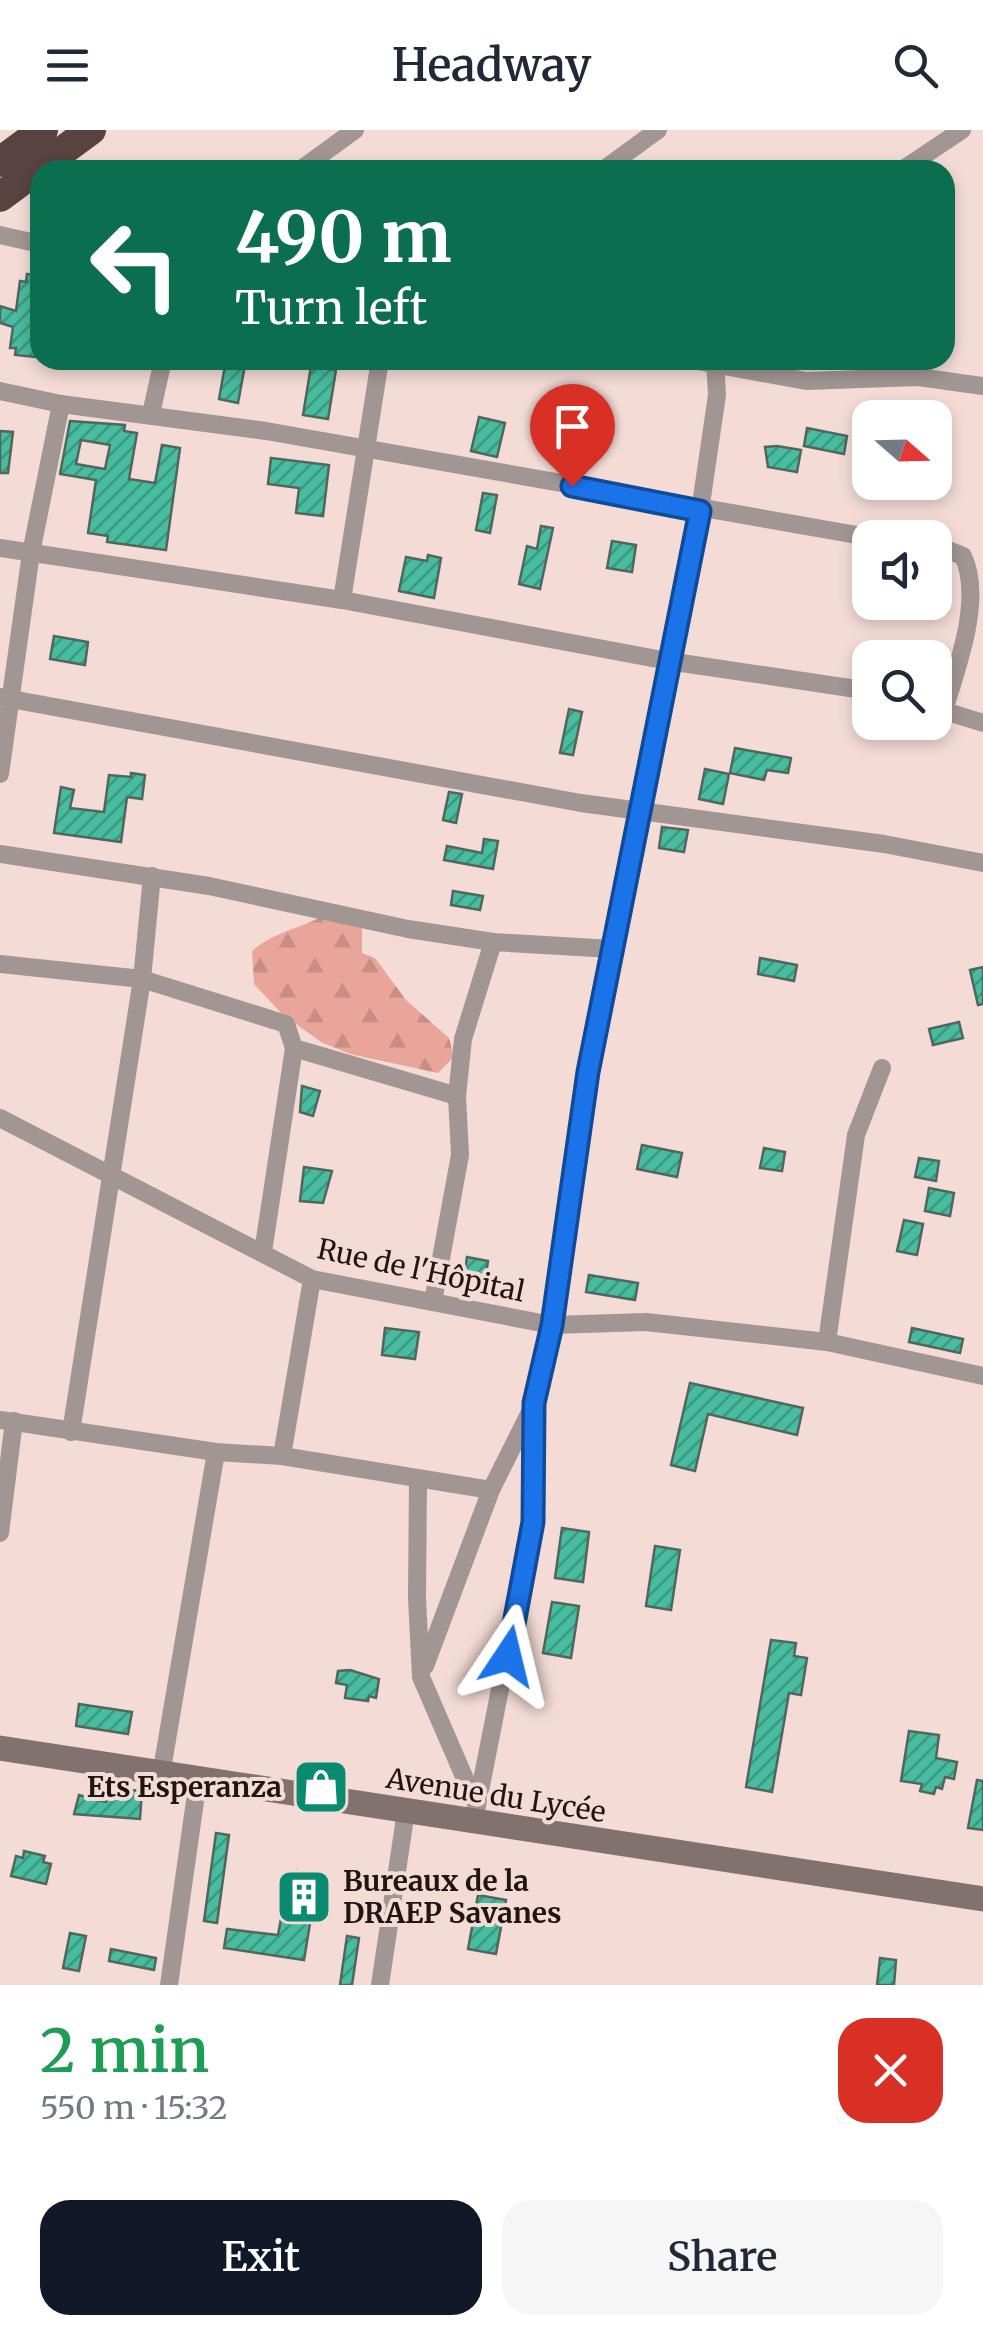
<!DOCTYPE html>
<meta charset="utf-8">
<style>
:root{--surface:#fff;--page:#f6f6f7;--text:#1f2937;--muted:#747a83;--accent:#111827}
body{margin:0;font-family:Merriweather,serif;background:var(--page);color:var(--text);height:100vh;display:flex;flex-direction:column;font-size:38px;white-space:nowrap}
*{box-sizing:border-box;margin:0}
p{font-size:32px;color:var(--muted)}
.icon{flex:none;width:55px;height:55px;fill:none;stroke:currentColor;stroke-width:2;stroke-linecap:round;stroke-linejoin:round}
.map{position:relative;height:1855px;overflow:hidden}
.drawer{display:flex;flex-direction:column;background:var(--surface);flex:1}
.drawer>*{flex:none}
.top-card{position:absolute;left:30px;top:30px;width:925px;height:210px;border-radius:30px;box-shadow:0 5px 15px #0003;background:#0b6e4f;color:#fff;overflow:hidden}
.needle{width:65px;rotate:110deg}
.buttons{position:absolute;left:852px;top:270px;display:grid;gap:20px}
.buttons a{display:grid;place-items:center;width:100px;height:100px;border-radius:20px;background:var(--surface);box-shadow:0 5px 15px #0003;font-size:50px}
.pin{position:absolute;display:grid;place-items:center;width:85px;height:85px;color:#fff;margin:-102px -42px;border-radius:50% 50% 50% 0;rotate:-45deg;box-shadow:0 0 10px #0007}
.pin .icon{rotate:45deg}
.me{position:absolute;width:110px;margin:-55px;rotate:10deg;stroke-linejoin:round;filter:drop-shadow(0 0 8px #0008)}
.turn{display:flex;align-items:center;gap:35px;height:210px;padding:0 40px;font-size:45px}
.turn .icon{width:130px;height:130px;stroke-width:2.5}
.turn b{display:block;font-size:70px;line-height:85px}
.round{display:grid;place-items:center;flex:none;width:105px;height:105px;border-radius:30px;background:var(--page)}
.headline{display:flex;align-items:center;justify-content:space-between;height:170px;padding:0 40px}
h1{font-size:60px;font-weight:600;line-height:75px;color:#1e9e55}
.action{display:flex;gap:20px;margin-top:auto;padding:20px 40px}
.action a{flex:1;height:115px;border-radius:30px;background:var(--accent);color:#fff;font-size:40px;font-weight:600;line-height:115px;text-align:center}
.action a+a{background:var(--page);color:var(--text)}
header{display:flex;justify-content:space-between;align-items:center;height:130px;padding:0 40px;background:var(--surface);font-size:45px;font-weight:600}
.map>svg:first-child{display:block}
</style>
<header><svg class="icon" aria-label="menu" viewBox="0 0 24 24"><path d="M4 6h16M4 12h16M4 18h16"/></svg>Headway<svg class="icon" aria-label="search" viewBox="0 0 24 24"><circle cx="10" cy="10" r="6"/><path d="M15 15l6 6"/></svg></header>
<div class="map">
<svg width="983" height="1855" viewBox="0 0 983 1855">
<defs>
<pattern id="forest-firs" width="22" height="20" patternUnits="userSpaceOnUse" patternTransform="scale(2.5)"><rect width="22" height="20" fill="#eaa59a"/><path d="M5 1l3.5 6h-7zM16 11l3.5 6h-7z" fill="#c88d84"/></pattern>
<pattern id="building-hatch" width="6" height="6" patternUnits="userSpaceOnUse" patternTransform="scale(2.5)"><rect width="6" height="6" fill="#48bc9e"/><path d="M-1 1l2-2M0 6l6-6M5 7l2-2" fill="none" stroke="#3b9880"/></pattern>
</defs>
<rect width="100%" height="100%" fill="#f4dbd6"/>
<path fill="url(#forest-firs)" d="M324 785 362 798V823L375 828 406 870 449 908 454 927 438 943 350 924 321 912 282 884 254 854 252 821C275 801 298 800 324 785Z"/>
<g fill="url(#building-hatch)" stroke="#50665f" stroke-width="2.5" fill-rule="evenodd">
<polygon points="27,144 40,146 35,227 15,225 16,218 10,218 13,197 0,193 0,176 16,181 20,151 26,152"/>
<polygon points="226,230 246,230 238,273 219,269"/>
<polygon points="311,236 336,240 328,289 303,285"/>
<polygon points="479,287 505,293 497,327 471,321"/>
<path d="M70 291 125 295 124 301 137 303 129 349 155 353 162 315 180 318 166 420 107 412 108 406 88 403 96 350 60 344ZM81 310 110 315 105 339 76 334Z"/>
<polygon points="807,298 847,306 844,324 804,316"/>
<polygon points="0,301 13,302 8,343 0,343"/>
<polygon points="777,316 801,320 797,342 768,337 765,317"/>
<polygon points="271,328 329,335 323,386 296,383 299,358 268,354"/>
<polygon points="483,363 497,365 490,403 476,400"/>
<polygon points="541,396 553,398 540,459 519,454 527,416 537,419"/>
<polygon points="612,411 636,415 632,442 607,438"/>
<polygon points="428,425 441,428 434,468 399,461 406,427 427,431"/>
<polygon points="54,506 88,512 85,535 50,529"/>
<polygon points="569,579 582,582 573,625 560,623"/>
<polygon points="735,618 791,628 788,643 767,640 764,650 730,643"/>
<polygon points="705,639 729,644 723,674 699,669"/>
<polygon points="131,643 145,645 142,669 127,667 121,712 54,703 61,657 74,660 70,678 104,682 109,645 131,647"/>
<polygon points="449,662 462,664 456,693 443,690"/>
<polygon points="662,697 688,700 684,722 659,718"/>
<polygon points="484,709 498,711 493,739 444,730 447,716 482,723"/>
<polygon points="453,761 483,766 480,780 451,775"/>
<polygon points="760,828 797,835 794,851 758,844"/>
<polygon points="983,837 983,874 978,875 970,840"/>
<polygon points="959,892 963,908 933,915 929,899"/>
<polygon points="302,956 320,961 313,986 300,982"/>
<polygon points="642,1015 682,1023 677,1047 637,1039"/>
<polygon points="764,1018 785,1022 782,1041 760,1038"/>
<polygon points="919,1028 939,1031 936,1051 915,1047"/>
<polygon points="304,1037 332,1041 323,1073 300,1071"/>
<polygon points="929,1058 954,1063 950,1086 925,1081"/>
<polygon points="904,1090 923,1094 917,1125 897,1121"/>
<polygon points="467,1127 488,1131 485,1151 464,1148"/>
<polygon points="589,1145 638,1153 635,1170 586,1162"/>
<polygon points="385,1198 419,1202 415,1229 382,1225"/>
<polygon points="912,1198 963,1209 960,1223 909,1212"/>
<polygon points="690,1253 803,1278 797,1305 708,1284 695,1341 671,1335"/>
<polygon points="562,1398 589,1402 583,1452 555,1448"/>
<polygon points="655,1416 680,1420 671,1480 646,1476"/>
<polygon points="552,1472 579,1476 571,1528 543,1523"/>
<polygon points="771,1510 796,1513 794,1526 807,1528 801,1565 789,1563 772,1662 746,1657"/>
<polygon points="350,1540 379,1549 376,1568 369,1566 368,1571 345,1568 347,1555 336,1553 338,1541"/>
<polygon points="79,1574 132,1582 128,1604 76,1596"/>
<polygon points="909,1601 939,1605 936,1628 957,1632 954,1649 945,1647 942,1659 936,1657 934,1664 920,1661 922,1654 901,1651"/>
<polygon points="977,1650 983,1651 983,1700 968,1698"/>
<polygon points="107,1658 142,1661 140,1689 74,1684 79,1665 106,1672"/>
<polygon points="216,1703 229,1705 217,1793 204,1791"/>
<polygon points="24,1721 45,1726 43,1732 51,1734 46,1754 11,1746 16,1726 23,1728"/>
<polygon points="297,1741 318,1745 304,1830 224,1818 227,1799 278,1805 281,1789 291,1791"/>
<polygon points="478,1765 506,1770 496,1824 468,1819"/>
<polygon points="70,1803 86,1806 79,1841 63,1838"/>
<polygon points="347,1806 359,1808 352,1855 340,1855"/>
<polygon points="111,1819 156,1828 154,1840 109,1831"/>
<polygon points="880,1828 896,1830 894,1855 877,1855"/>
</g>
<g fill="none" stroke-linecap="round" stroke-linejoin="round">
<g stroke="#a19694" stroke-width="18">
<polyline points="300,40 355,0"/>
<polyline points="603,40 658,0"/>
<polyline points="902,40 962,0"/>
<polyline points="0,105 40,114"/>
<polyline points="692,230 806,251 918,247 983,256"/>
<polyline points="0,261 61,274 266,301 874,408"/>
<polyline points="151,284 163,230"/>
<path d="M935 415 963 426C983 468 958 535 944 580"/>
<polyline points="0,418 342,470 668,531 870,561"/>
<polyline points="342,470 380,230"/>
<polyline points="0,567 581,673 884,714 983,733"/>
<polyline points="935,578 983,593"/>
<polyline points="0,644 31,423 61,274"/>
<polyline points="0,724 209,756 408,799 493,812 612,819"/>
<polyline points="0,834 142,849 286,894 294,918 457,966"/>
<polyline points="0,988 312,1149 552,1195 646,1192 827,1212 983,1246"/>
<polyline points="263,1122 294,918"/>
<polyline points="433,1172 460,1025 457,966 463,909 493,812"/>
<polyline points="827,1212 856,1005 882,938"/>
<polyline points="0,1290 216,1322 282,1326 491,1360"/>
<polyline points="71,1302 142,849 152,746"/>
<polyline points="282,1326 312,1149"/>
<polyline points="418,1351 417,1468 421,1547 475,1672"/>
<polyline points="0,1403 14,1291"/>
<polyline points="425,1536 491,1360 532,1278"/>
<polyline points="161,1645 216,1322"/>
<polyline points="474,1691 533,1392 534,1273 552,1195 588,942 700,381 717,265 715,230"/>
<polyline points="169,1855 198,1650"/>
<polyline points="380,1855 406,1681"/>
</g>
<polyline stroke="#82726f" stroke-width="25" points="0,1618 983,1769"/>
<g stroke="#584340" stroke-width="30">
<polyline points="0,32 43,0"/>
<polyline points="0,67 91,0"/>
</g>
</g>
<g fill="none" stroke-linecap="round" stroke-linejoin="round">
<g stroke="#114b97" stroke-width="25">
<polyline id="route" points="508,1526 533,1392 534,1273 552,1195 588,942 700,381 572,356"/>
</g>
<use href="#route" stroke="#1a73e8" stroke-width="18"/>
</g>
<defs>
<g id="shop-square" transform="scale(2.875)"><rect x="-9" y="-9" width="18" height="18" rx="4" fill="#088b70" stroke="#f4dbd6"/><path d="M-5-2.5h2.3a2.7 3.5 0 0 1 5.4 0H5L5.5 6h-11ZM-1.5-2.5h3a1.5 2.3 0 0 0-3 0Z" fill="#fff"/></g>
<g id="building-square" transform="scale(2.875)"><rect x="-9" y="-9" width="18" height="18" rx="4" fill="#088b70" stroke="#f4dbd6"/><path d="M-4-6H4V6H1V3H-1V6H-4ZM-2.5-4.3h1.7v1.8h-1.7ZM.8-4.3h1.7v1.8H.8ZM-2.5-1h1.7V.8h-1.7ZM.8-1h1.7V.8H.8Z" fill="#fff"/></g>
</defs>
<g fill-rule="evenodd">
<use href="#shop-square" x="321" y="1657"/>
<use href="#building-square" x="304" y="1767"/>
</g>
<g text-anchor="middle" stroke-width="8" stroke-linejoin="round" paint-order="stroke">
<g font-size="28" fill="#1f1614" stroke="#f4dbd6">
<text transform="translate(421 1140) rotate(12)" y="10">Rue de l'Hôpital</text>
<text transform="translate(496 1665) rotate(9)" y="10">Avenue du Lycée</text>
</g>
<g font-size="28" font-weight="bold" fill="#1f1614" stroke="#f4dbd6" text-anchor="end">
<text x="282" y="1667">Ets Esperanza</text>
<text x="343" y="1761" text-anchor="start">Bureaux de la<tspan x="343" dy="32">DRAEP Savanes</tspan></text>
</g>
</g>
</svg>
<div class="buttons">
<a><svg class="needle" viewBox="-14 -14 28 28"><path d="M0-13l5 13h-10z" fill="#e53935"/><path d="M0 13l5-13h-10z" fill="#747a83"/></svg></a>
<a><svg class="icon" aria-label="sound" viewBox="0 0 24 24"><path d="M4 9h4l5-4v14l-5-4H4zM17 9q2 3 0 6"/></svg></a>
<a><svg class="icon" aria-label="search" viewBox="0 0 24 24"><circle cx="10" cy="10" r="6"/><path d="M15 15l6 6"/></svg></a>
</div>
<div class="pin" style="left:572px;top:356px;background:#d93025"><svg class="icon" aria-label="arrive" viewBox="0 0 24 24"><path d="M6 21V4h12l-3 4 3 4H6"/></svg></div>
<svg class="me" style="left:508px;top:1526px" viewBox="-20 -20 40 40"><path d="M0-17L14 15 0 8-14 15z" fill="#1a73e8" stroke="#fff" stroke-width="4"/></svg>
<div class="top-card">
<div class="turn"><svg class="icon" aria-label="left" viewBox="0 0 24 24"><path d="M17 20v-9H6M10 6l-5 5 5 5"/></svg><div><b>490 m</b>Turn left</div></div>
</div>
</div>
<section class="drawer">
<div class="headline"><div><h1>2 min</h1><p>550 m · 15:32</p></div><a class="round" style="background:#d93025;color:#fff"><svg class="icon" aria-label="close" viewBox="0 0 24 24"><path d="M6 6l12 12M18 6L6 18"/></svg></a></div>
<div class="action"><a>Exit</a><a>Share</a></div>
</section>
